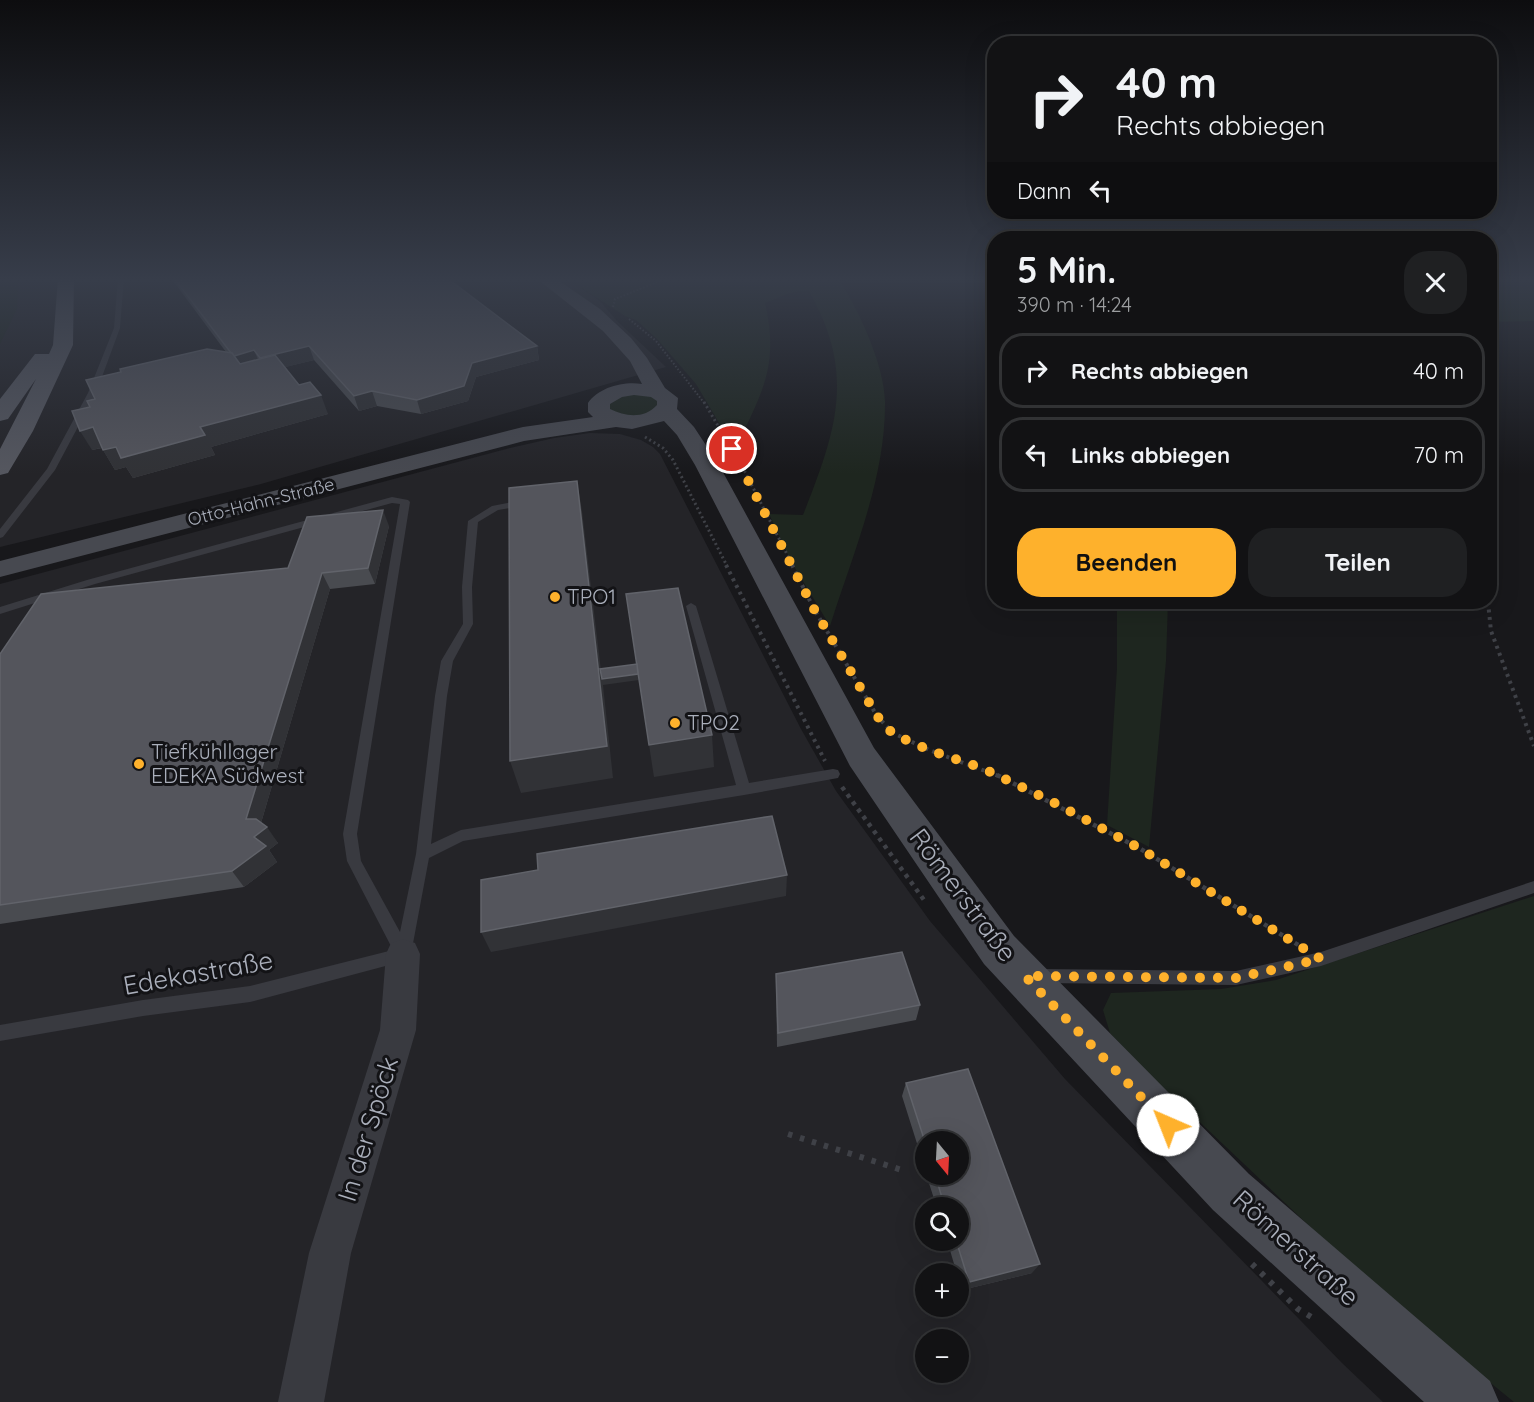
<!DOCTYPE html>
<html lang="de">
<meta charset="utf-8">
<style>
:root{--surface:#121214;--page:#1f2022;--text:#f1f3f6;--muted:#9c9ea0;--line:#313234;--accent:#feb12c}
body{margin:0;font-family:Quicksand,sans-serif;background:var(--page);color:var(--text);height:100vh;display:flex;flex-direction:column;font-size:22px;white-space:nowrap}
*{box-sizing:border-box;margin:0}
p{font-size:20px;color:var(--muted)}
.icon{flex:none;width:33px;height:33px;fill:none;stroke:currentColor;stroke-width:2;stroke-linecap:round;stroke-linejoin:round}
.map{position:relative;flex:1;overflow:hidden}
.drawer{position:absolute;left:987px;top:231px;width:510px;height:378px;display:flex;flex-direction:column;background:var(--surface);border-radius:24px;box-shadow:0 6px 24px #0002,0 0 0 2px var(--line)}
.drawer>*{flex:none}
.hud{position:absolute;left:987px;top:36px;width:510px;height:183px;border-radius:24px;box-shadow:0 6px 24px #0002,0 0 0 2px var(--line);background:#121214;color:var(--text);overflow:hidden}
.needle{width:39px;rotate:162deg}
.fabs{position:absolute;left:915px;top:1131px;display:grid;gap:12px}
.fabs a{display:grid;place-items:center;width:54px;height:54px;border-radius:50%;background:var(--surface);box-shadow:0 6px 24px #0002,0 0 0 2px var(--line);font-size:30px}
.pin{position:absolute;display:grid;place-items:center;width:51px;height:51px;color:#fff;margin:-26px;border:3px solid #fff;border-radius:50%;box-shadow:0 2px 6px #0007}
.me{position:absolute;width:66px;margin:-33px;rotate:316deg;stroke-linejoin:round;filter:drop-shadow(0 0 4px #0008)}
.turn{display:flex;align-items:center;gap:21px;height:126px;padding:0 30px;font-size:27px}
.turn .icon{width:78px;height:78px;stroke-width:2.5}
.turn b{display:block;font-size:42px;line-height:51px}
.then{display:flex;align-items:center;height:57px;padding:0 30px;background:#0003;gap:12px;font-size:22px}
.round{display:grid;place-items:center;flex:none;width:63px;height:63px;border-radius:24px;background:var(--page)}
.summary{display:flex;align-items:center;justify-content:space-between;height:102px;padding:0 30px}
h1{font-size:36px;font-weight:700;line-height:45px}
.action{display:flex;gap:12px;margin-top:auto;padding:12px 30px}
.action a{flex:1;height:69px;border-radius:24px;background:var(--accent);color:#111;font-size:24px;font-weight:700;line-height:69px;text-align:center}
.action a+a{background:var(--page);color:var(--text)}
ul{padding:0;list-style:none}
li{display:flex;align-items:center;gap:18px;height:75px;margin:0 12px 9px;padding:0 18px;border:3px solid var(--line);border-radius:24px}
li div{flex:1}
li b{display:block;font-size:22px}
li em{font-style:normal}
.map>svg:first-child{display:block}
</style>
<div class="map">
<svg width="1534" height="1402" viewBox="0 0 1534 1402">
<rect width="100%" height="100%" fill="#18181b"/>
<g fill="#242428" fill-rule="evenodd">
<polygon points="0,278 566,278 600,301 617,321 666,367 261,484 0,547"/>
<path d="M590 433 620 434 641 440 653 447 660 454 801 729 836 791 930 921 1065 1079 1342 1363 1383 1402H0V584L510 448 554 438ZM926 1142H958V1174H926ZM926 1208H958V1240H926ZM926 1274H958V1306H926ZM926 1340H958V1372H926Z"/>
</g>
<g fill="#1e261f">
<polygon points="0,278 18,278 17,309 0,344"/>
<path d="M566 278H838C858 308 884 364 885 401 886 478 853 553 830 626L792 563 769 514 803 515C836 431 857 373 808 290L790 293 765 303C780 367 761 394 735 450L696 384 657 339 636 320 625 316Z"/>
<polygon points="1490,278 1534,278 1534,321 1490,322"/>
<polygon points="628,392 659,397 657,411 632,417 609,410 608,402"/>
<polygon points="1117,602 1168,602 1166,661 1149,847 1107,825 1117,668"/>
<polygon points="1534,896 1534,1402 1514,1402 1379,1292 1150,1075 1110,1033 1103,1010 1111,993 1221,989 1276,980"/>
</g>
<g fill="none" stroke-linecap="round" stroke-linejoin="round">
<g stroke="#3f4147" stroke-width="2" stroke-dasharray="1.5 2" stroke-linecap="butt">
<polyline points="613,307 615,299 663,280"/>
<polyline points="629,319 656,341 705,404"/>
</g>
<g stroke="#3f4147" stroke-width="3" stroke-dasharray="2 3" stroke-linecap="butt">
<polyline points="704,402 744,470 793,566"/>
<polyline points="645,437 663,448 673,460 727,566"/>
</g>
<g stroke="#3f4147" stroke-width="4" stroke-dasharray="3 4.5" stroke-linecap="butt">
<polyline points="726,565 825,761"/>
<polyline points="792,565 814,609 877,716 893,733 929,750 1001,777"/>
<polyline points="1488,602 1491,631 1534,746"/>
</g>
<g stroke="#3f4147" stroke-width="4.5" stroke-dasharray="4 5" stroke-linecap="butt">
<polyline points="997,775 1139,848 1300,946"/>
<polyline points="842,787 924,900"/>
</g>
<g stroke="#3f4147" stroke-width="6" stroke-dasharray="4.5 8" stroke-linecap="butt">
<polyline points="788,1134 905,1171"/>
<polyline points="1252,1264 1298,1309 1313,1318"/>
</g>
<g fill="#393a40" fill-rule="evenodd">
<polygon points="118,278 124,278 120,328 96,393 55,470 3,537 0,538 0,529 47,469 88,393 114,328"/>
<polygon points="392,497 408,500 410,502 357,834 361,861 400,932 416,854 435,696 441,661 463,624 462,587 468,521 492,506 523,500 528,503 523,506 498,510 478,522 472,587 473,624 453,661 447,696 431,844 461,830 736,785 686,606 691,603 696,606 749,783 833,769 838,770 840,774 838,778 744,795 463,841 429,858 411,954 408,960 250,1002 143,1016 0,1041 0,1025 143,1000 250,986 393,950 347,861 343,834 400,504 392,503 95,584 0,614 0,607 87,580"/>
<polygon points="1534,881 1534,893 1321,966 1236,985 1039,983 1033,981 1031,976 1033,971 1039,969 1236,971 1321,952"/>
</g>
<polygon fill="#393a40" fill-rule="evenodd" points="403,939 415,943 420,954 416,1030 351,1253 324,1402 278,1402 309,1253 380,1030 386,954 391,943"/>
<path fill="#474950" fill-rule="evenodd" d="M536 278H555L600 309 631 338 647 358 665 388 678 398 677 409 694 427 719 465 874 748 1014 936 1249 1174 1490 1381 1499 1402H1424L1213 1210 984 964 850 766 695 465 677 435 664 421 632 429 616 427 524 441 0 577V561L523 427 593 417 588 412V403C599 387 624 381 642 384L630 361 603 331ZM634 395 651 397 657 401V405C644 419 626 417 610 409V404L622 397Z"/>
<polygon fill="#55575f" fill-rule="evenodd" points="58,278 74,278 73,345 33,431 8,473 0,475 0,449 36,379 8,419 0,421 0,399 35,354 49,354 53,345"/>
</g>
<g fill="#494b50">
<polygon points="171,278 447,278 537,346 539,360 476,377 468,401 421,414 377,406 359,411 314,360 285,367 299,385 328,414 211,447 215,455 133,478 126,467 115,470 102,448 92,450 90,407 95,399 226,352"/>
<polygon points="389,526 375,584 330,589 261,823 278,843 269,850 277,862 244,887 0,924 0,654 288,568"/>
<polygon points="776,974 920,1005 916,1020 777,1047"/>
<polygon points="906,1083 1032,1273 962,1290 958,1278 958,1274 957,1274 947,1240 958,1240 958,1208 937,1208 926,1174 958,1174 926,1142 926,1172 902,1096"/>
</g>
<g fill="#313236">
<polygon points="144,278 162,278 145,281"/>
<polygon points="309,346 314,360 266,372 260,358"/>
<polygon points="537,346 539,360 476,377 468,401 421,414 417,400 472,363"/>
<polygon points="254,350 260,364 239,370 233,356"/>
<polygon points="372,391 377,406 359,411 354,396"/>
<polygon points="321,395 328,414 211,447 215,455 133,478 126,467 115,470 103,450"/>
<polygon points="93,427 105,447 92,450 80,431"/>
<polygon points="577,481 582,511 602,679 638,674 639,680 603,685 613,778 521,793 510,761"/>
<polygon points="383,510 389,526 375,584 368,568"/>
<polygon points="322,573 330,589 258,833 267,827 278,843 269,850 277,862 244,887 232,871 254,837 246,819"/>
<polygon points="712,735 714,767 654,777 649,745"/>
<polygon points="787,875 786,896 491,952 481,932"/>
<polygon points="1040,1264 1032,1273 962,1290 969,1282"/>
</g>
<g fill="#54555c" stroke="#61636a" stroke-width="1.5">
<polygon points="174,278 447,278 537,346 472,363 464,386 417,400 372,391 354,396 309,346 260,358 254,350 234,356 232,353 231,353"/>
<polygon points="207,349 232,353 240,364 275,355 299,385 310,382 321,395 200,427 205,435 121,458 116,447 103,450 93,427 80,431 72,411 90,407 87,401 95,399 86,380 121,372 120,369"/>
<polygon points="577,481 607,746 510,761 509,488"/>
<polygon points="383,510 368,568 322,573 246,819 256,819 267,827 254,837 266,846 232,871 0,905 0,654 41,594 288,568 307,517"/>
<polygon points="678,588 712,735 649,745 626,594"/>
<polygon points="637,664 638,674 602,679 600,669"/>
<polygon points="772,816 787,875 481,932 481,880 538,870 537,854"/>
<polygon points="902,952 920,1005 778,1033 776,974"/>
<polygon points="968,1069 1040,1264 969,1282 956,1240 958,1240 958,1208 945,1208 935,1174 958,1174 958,1142 926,1142 926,1145 906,1083"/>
</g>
<linearGradient id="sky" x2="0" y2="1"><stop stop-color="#0d0d0f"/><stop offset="0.59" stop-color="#373d4a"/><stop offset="1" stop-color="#373d4a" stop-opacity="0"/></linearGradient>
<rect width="1534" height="474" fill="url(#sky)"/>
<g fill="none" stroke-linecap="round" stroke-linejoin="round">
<polyline stroke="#feb12c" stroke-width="10" stroke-dasharray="0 18" points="732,449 814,609 877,716 893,734 929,750 982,768 1047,799 1139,848 1321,959 1236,978 1025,976 1168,1125"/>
</g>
<g fill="#feb12c" stroke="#131316" stroke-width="2">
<circle cx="555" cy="597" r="6"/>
<circle cx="675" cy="723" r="6"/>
<circle cx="139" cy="764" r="6"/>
</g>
<g text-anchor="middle" stroke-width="6" stroke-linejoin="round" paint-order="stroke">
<g font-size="18" fill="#aaafbb" stroke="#131316">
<text transform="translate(261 502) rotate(-14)" y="6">Otto-Hahn-Straße</text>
</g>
<g font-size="21" fill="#aaafbb" stroke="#131316" text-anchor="start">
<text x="567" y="604">TPO1</text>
<text x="687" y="730">TPO2</text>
<text x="151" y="759">Tiefkühllager<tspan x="151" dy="24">EDEKA Südwest</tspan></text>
</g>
<g font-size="26" fill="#aaafbb" stroke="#131316">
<text transform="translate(963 895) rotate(53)" y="9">Römerstraße</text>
<text transform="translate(198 973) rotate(-10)" y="9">Edekastraße</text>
<text transform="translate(368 1129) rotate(-73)" y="9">In der Spöck</text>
<text transform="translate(1296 1248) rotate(42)" y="9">Römerstraße</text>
</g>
</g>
</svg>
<div class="fabs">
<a><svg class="needle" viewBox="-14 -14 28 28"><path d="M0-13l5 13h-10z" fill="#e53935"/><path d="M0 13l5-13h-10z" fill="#9c9ea0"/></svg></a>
<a><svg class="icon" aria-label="search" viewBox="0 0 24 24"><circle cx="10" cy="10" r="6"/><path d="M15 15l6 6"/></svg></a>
<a>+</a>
<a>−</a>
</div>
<div class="pin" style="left:732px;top:449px;background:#d93025"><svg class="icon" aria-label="arrive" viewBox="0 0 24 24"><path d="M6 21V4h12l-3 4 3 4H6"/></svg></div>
<svg class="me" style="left:1168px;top:1125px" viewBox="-20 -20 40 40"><circle r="19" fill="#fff"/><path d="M0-13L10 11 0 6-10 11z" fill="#feb12c"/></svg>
<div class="hud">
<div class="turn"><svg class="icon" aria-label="right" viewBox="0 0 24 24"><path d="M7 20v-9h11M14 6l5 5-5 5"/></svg><div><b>40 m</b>Rechts abbiegen</div></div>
<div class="then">Dann<svg class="icon" aria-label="left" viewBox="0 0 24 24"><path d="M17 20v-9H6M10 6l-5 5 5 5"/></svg></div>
</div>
<section class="drawer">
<div class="summary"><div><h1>5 Min.</h1><p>390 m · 14:24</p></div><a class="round"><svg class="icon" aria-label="close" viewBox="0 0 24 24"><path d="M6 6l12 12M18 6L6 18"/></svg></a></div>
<ul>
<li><svg class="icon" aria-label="right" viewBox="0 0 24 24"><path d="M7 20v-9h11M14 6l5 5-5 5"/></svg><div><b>Rechts abbiegen</b></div><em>40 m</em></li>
<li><svg class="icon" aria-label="left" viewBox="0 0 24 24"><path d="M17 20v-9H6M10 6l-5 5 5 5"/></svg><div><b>Links abbiegen</b></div><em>70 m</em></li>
</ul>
<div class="action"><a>Beenden</a><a>Teilen</a></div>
</section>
</div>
